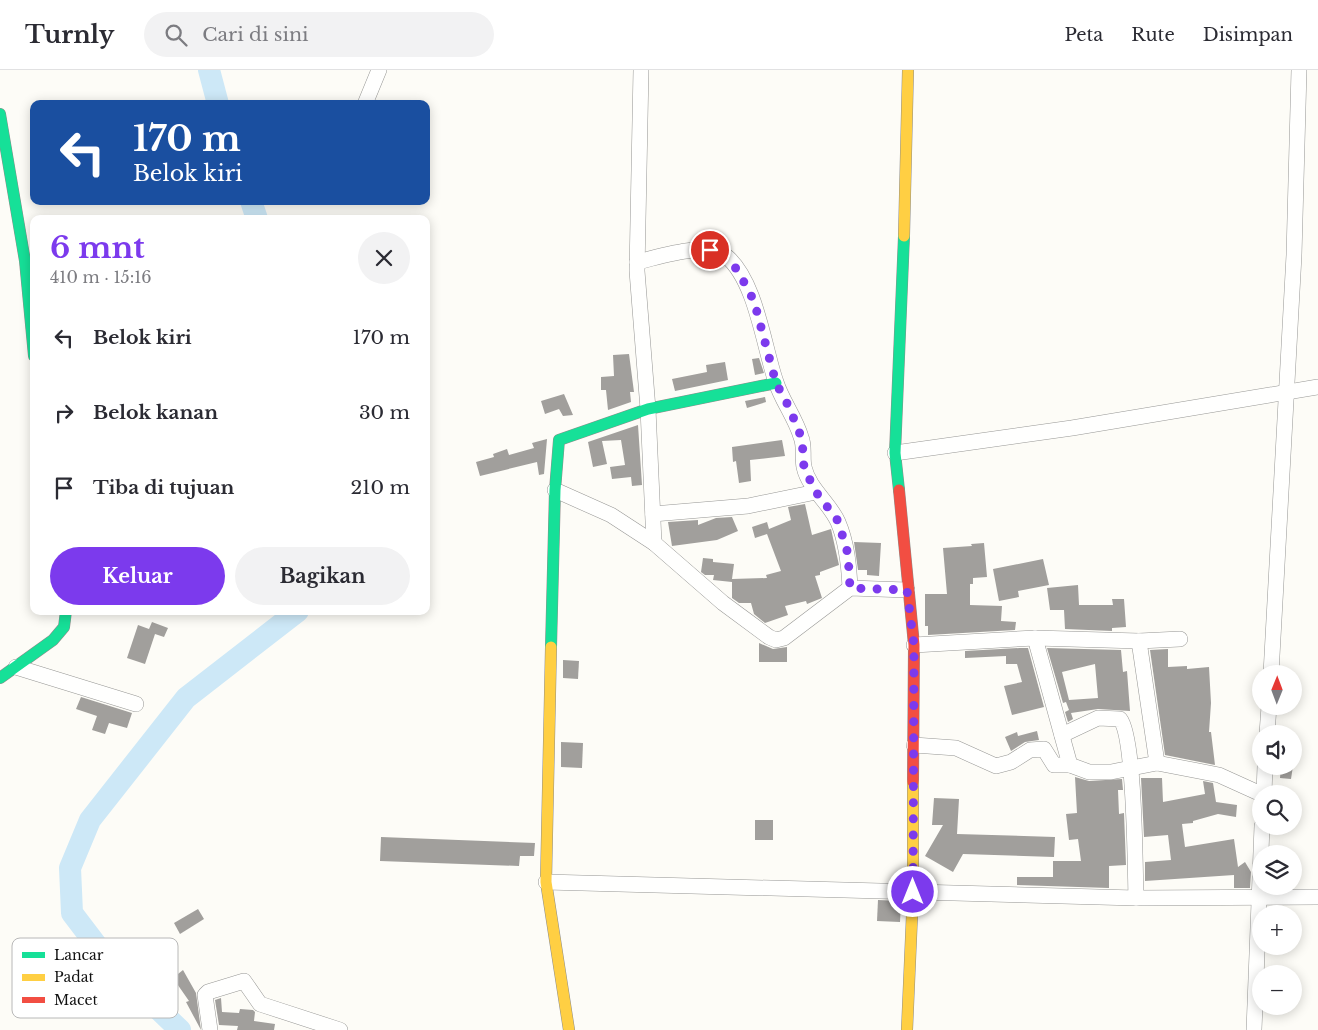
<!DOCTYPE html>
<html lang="id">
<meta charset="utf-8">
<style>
:root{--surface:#fff;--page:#f2f2f3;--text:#2b2b33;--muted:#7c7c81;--line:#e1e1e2;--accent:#7c3aed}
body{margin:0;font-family:"Libre Baskerville",serif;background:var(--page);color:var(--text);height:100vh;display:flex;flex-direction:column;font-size:19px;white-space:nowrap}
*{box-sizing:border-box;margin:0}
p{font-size:16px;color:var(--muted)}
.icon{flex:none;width:28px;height:28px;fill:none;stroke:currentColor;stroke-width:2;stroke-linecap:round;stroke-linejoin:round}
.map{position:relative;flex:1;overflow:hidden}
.details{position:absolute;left:30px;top:145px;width:400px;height:400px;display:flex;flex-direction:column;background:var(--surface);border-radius:10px;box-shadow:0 2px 12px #0003}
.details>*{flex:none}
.hud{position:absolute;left:30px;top:30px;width:400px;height:105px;border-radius:10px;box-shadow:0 2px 12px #0003;background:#1a4fa0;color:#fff;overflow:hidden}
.needle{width:32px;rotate:1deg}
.fabs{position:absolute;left:1252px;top:595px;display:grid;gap:10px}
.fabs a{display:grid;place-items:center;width:50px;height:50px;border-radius:50%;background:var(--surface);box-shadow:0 2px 12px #0003;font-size:25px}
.pin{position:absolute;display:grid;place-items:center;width:42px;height:42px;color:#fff;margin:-21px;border:2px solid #fff;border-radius:50%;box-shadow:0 1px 5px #0007}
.me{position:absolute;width:55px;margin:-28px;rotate:0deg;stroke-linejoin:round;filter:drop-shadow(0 0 4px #0008)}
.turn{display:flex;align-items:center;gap:18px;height:105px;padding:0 20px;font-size:22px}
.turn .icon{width:65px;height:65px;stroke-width:2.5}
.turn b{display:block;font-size:35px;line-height:42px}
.round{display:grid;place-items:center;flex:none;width:52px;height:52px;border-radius:26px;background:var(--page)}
.headline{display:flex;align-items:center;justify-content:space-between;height:85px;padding:0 20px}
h1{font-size:30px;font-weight:800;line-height:38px;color:var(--accent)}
.button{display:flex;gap:10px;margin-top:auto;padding:10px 20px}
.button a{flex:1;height:58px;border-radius:30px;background:var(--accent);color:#fff;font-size:20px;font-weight:800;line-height:58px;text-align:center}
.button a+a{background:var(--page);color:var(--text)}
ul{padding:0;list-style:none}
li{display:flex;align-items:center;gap:15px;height:75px;padding:0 20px}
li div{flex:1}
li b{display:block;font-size:19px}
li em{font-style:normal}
header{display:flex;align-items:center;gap:30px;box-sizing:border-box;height:70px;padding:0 25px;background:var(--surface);border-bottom:1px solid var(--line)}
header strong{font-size:24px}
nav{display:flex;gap:28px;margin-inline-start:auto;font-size:18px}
.search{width:350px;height:45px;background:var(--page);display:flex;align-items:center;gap:12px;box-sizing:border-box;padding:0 18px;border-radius:28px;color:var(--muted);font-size:19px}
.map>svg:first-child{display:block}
</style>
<header>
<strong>Turnly</strong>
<div class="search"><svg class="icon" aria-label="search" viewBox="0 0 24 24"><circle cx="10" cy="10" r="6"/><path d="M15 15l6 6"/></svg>Cari di sini</div>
<nav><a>Peta</a><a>Rute</a><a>Disimpan</a></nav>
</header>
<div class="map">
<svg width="1318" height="960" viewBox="0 0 1318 960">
<rect width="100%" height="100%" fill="#fdfcf7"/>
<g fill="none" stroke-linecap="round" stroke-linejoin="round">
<g stroke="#cde8f7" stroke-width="22">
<polyline points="209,0 218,34"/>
<polyline points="251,131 257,149"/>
<polyline points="180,960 110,893 72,843 70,798 90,750 186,628 298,541"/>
</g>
</g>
<g fill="#a19f9c" fill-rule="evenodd">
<polygon points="629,284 634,322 630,322 631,332 608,340 606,320 601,320 601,307 614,306 613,285"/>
<polygon points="759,288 764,303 755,305 752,289"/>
<polygon points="725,292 728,310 675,321 672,309 707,302 706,295"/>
<polygon points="564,324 573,345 563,346 559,339 545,344 541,331"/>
<polygon points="765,327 766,332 747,338 745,331"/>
<polygon points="638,355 642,415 632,416 631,407 612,409 610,397 625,395 621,370 602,371 607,394 593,397 588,372"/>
<polygon points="547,369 544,404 539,405 537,392 480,406 476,392 494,387 493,384 507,379 509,385 534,378 532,373"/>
<polygon points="782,370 785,386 750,390 751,411 739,413 736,391 733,392 732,377"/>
<polygon points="805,434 812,465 831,459 839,495 820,502 820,505 815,506 822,528 807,534 806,531 785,536 788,545 765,553 754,544 751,533 739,533 732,528 732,512 713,510 714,505 705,505 701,502 703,488 713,489 713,492 734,494 732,509 767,508 766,505 781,501 767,464 755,468 752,457 767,452 769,459 791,450 788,437"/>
<polygon points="732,447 738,461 717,470 672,476 668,452 698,450 698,455 716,448"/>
<polygon points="854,472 881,473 879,506 867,505 867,500 858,500"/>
<polygon points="984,473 987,507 973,508 973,514 970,514 970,535 1002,536 1001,551 1016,552 1015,560 928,565 928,556 925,556 925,524 947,524 943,478 972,476 971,474"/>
<polygon points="1043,489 1049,515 1018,521 1019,527 999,531 993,499"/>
<polygon points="1078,515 1079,535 1113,535 1112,529 1124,529 1126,557 1112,558 1112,561 1065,559 1064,540 1050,540 1047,518"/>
<polygon points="152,552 168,558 164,567 155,564 145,594 127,588 138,555 149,559"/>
<polygon points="759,573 773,579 787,577 787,592 759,592"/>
<polygon points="1020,578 1028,578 1044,637 1012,645 1004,616 1022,612 1017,594 1006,594 1006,586 965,588 965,581"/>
<path d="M1047 578 1121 580 1123 602 1127 601 1130 641 1098 639 1071 643 1073 649 1068 652 1065 642 1069 640 1066 632 1063 633ZM1095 594 1098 628 1069 630 1062 602Z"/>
<polygon points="1168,579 1168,597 1187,596 1187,599 1209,597 1211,633 1209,662 1211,662 1215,695 1165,685 1150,580"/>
<polygon points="563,590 579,591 578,609 563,608"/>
<polygon points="81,627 132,643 127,658 109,653 105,664 92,660 97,646 76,639"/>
<polygon points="1037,661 1039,670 1025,672 1011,681 1005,667 1017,662 1018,666"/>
<polygon points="561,672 583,673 582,698 561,697"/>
<polygon points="1281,696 1293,696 1291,709 1280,708"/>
<polygon points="1075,707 1089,711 1122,709 1123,720 1118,720 1119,744 1124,743 1126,795 1109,796 1109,818 1017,815 1017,807 1053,807 1053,791 1081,791 1078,769 1069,770 1066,744 1077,743"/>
<polygon points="1141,708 1162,708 1163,732 1205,724 1203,711 1213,713 1216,732 1237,735 1236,747 1218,744 1193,751 1193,753 1182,754 1185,777 1234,769 1238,797 1245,792 1251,802 1250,818 1234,818 1234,805 1145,811 1145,792 1171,790 1168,765 1144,767"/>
<polygon points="934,728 959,729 957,764 1055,767 1054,787 963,784 953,802 925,786 943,755 932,755"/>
<rect x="755" y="750" width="18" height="20"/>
<polygon points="381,767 535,773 534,786 520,786 519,796 380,791"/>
<polygon points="878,830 901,831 900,852 877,851"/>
<polygon points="198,839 204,849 180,864 174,853"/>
<polygon points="183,900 196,923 201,960 186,932 189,931 173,908"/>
<polygon points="221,928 222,942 239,943 240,939 253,940 255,942 254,951 275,954 274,960 237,960 238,956 219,955 215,930"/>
</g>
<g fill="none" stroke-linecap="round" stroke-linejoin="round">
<g stroke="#979795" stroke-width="16">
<g id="street">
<polyline points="641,0 637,201 648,339 654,473"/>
<polyline points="365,34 379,0"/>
<path d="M637 192C660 187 706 171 726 186 756 210 764 278 776 312 782 331 795 347 801 367 805 376 802 387 804 397 809 419 829 432 838 452 847 473 849 496 850 518"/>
<polyline points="895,383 1072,358 1318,317"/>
<polyline points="555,420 611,445 654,473 723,533 769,567 776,570 784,568 850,518 907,520"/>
<polyline points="653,444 748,436 816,422"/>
<polyline points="1035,568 1070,695 1089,702 1111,702 1157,693 1219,705 1261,724"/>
<polyline points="1139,571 1157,693"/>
<polyline points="914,575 1035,568 1139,571 1180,569"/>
<polyline points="16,597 136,634"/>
<polyline points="1271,604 1294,185 1299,0"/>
<polyline points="1267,664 1269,636"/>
<path d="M1062 665 1098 648 1120 649C1135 667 1135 797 1136 828"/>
<polyline points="914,675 956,678 996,696 1011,692 1030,680 1044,679 1054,695 1070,695"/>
<polyline points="1264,724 1265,696"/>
<polyline points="546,812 1136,828 1318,827"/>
<polyline points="210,960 205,925 208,922 244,911 260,934 340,960"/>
<polyline points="1254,960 1262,756"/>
</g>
</g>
<g stroke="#8e8d8b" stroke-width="12">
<g id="fast">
<polyline points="0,44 25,191 34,286"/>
<polyline points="899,420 895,383 904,166"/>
<polyline points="551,577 555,420 559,370 648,339 776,313"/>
<polyline points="0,608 53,570 64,557 66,541"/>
</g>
</g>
<g stroke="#8e8d8b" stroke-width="12">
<g id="slow">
<polyline points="904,166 908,0"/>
<polyline points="551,577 546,812 569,960"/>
<polyline points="907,960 913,822 913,712"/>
</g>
</g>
<g stroke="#8e8d8b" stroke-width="12">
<polyline id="jam" points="899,420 914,575 913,712"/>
</g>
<use href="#street" stroke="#fffffe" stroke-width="15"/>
<use href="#fast" stroke="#16e098" stroke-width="11"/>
<use href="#slow" stroke="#ffcf43" stroke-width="11"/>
<use href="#jam" stroke="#f24e42" stroke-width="11"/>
</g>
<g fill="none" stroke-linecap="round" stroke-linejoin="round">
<polyline stroke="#7c3aed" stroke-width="9" stroke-dasharray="0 16.2" points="710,180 726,186 738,201 754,231 776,313 789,337 802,369 804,398 816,422 838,451 848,484 850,518 907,520 914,575 913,822"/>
</g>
<rect x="12" y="868" width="166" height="80" rx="8" fill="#fff" stroke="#b8b8b8" stroke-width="1"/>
<rect x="22" y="882" width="23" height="6" fill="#16e098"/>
<rect x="22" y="904" width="23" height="7" fill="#ffcf43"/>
<rect x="22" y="927" width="23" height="6" fill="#f24e42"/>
<g font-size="14" fill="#111">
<text x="54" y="890">Lancar</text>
<text x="54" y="912">Padat</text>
<text x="54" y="935">Macet</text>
</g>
</svg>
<div class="fabs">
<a><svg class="needle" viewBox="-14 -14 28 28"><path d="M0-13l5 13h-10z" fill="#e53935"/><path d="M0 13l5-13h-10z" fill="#7c7c81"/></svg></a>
<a><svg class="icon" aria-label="sound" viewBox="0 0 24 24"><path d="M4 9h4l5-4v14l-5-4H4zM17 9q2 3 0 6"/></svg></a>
<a><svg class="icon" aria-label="search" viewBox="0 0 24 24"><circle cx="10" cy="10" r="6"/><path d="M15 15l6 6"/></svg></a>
<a><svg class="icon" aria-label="layers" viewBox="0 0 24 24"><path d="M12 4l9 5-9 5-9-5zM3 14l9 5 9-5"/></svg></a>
<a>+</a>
<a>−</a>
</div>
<div class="pin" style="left:710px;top:180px;background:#d93025"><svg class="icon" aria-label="arrive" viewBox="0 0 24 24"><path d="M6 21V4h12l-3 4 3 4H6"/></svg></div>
<svg class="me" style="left:913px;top:822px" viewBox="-20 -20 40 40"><circle r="17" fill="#7c3aed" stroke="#fff" stroke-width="3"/><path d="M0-11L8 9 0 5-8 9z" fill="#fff"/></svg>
<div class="hud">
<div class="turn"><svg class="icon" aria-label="left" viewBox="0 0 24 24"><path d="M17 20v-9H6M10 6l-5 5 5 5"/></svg><div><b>170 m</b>Belok kiri</div></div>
</div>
<section class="details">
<div class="headline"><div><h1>6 mnt</h1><p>410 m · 15:16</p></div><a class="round"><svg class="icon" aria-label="close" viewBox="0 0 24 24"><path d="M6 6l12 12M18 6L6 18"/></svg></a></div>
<ul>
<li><svg class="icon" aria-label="left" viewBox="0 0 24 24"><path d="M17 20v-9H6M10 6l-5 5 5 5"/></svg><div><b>Belok kiri</b></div><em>170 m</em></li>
<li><svg class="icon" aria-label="right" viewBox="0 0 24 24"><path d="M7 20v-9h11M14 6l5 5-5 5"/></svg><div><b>Belok kanan</b></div><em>30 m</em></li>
<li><svg class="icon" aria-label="arrive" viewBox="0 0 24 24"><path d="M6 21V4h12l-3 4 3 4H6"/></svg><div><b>Tiba di tujuan</b></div><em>210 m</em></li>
</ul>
<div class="button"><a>Keluar</a><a>Bagikan</a></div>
</section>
</div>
